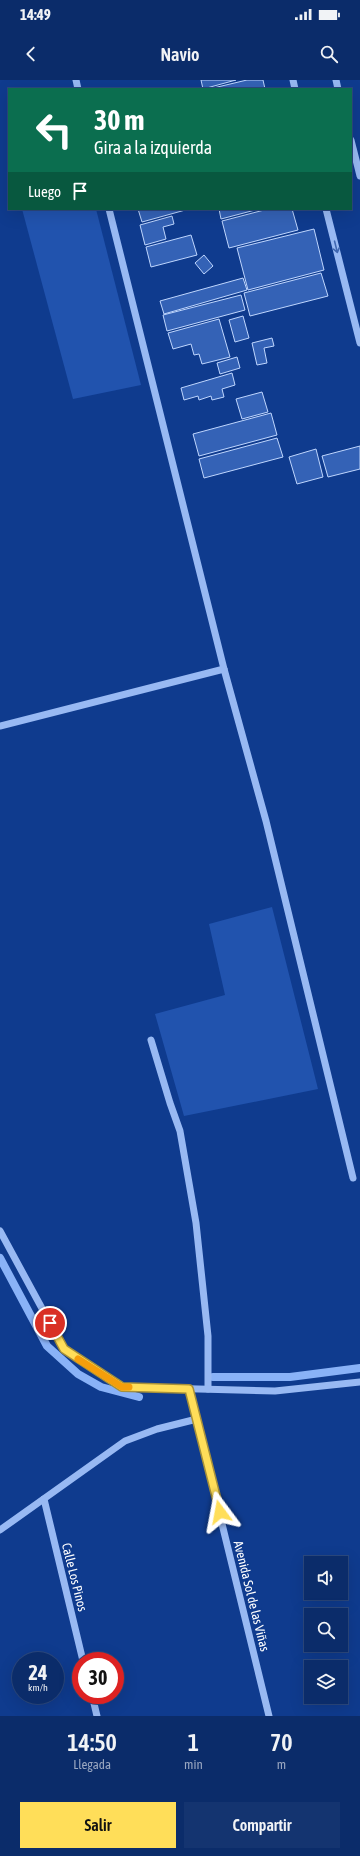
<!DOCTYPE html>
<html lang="es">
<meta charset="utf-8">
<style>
:root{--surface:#0b2c6a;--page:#143470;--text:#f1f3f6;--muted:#9aa7c1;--line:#2b487e;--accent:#ffde59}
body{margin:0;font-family:"Asap Condensed",sans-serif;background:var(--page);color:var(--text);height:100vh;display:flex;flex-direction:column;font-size:15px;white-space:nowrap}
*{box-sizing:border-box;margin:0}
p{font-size:13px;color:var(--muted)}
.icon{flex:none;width:22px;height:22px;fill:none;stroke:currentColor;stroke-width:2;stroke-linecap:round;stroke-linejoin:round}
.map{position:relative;height:1636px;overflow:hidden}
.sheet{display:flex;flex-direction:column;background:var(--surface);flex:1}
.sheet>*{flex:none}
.banner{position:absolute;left:8px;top:8px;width:344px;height:122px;border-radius:0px;box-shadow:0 4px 16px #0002,0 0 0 1px var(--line);background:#0b6e4f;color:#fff;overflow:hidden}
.buttons{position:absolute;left:304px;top:1476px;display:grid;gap:8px}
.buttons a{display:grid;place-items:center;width:44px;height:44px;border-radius:0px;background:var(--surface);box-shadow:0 4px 16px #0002,0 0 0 1px var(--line);font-size:20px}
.speed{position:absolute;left:12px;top:1572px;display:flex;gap:8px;font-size:20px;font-weight:700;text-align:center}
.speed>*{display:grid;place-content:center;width:52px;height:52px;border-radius:50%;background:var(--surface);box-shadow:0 4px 16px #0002,0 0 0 1px var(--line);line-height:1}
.speed small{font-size:10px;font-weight:400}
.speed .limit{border:6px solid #d22;background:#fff;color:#111}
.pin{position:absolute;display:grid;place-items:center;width:34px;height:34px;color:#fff;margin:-17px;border:2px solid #fff;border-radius:50%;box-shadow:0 1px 4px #0007}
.me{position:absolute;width:44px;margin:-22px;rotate:347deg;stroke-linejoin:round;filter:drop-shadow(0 0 3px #0008)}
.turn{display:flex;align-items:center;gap:14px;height:84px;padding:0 20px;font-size:18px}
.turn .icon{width:52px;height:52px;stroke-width:2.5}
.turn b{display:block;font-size:28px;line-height:34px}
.then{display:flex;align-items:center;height:38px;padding:0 20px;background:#0003;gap:8px;font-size:15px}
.eta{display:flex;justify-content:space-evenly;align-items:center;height:68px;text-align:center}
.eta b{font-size:24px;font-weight:600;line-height:28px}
.action{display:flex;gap:8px;margin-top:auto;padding:8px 20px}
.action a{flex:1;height:46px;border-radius:0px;background:var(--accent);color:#111;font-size:16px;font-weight:600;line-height:46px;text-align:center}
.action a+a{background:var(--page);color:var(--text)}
.status{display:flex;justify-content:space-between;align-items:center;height:28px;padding:0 20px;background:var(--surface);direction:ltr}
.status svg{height:11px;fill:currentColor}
header{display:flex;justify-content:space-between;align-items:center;height:52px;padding:0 20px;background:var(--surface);font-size:18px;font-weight:600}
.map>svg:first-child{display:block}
</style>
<div class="status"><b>14:49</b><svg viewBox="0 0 49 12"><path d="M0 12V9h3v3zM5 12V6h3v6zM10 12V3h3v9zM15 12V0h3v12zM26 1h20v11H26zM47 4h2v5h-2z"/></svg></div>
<header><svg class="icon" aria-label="back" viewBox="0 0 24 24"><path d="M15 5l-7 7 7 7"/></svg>Navio<svg class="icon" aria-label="search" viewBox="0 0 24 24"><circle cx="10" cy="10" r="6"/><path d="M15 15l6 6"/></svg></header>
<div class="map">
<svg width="360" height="1636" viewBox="0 0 360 1636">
<rect width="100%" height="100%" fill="#0f3b8e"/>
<g fill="#2153ae">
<polygon points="22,129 96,129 141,305 73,319"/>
<polygon points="272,827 318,1009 184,1036 155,934 225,915 209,844"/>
</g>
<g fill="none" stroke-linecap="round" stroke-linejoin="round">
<g stroke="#89b2f7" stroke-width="8">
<polyline points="0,1178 47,1266 78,1294 101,1307 139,1317"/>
<polyline points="213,1297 290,1297 360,1288"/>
</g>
</g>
<g fill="#3462b6" stroke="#bfd6fe">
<polygon points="201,0 236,0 203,9"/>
<polygon points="247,0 263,0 265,9 209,9"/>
<polygon points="138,129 189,129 142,142"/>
<polygon points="219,129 259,129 221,139"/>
<polygon points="268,129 292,129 298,150 229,168 222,141"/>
<polygon points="172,136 174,144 163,147 166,159 145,165 140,145"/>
<polygon points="314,149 324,190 248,210 237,168"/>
<polygon points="191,155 197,175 151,187 146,167"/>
<polygon points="204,175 213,186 204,194 195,183"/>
<polygon points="321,193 328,216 250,236 244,213"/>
<polygon points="243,198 247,210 164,234 160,221"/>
<polygon points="241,215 245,230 167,251 163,235"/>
<polygon points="243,236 249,258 235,262 229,240"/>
<polygon points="219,239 230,277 202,284 199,274 194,275 191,264 173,269 168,253"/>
<polygon points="272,258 274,266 264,268 267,283 257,285 252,263"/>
<polygon points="237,277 240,288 220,294 217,283"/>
<polygon points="232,293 235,305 222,309 224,317 212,320 211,316 199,320 198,316 184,320 181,308"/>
<polygon points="262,312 268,332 242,339 236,319"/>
<polygon points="271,333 277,355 199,376 193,354"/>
<polygon points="277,358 283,377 204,398 199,379"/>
<polygon points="360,366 360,389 328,397 322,376"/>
<polygon points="316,369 323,397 297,404 289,377"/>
</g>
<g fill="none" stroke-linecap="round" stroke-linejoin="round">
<g stroke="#98b9f3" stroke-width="7">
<polyline points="76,0 78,9"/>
<polyline points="293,0 295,9"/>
<polyline points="336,0 338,9"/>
<polyline points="351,60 360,96"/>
<polyline points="109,129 224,589 266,741 353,1098"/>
<polyline points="326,129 360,263"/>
<polyline points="0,646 224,589"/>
<polyline points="151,960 170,1023 180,1051 196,1143 208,1256 208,1309"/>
<polyline points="0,1151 64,1269 122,1307 275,1311 360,1302"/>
<polyline points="189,1309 269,1636"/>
<polyline points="44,1419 83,1581"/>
<polyline points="0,1450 125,1361 157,1349 197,1339"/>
<polyline points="92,1615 97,1636"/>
</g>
</g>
<defs><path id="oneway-shaft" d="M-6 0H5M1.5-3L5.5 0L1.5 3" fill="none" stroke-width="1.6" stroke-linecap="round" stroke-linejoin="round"/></defs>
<use stroke="#3f67b1" href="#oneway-shaft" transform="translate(336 167) rotate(76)"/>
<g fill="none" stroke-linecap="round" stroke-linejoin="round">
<g stroke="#a6903a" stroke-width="10">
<polyline id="route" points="50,1243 64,1269 122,1307 189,1309 220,1432"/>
</g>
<use href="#route" stroke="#ffde59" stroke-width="7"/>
<polyline stroke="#f59e0b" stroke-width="7" points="78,1279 122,1307 129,1307"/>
</g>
<g text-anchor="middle" stroke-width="3.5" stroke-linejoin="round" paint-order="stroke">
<g font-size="13" fill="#fff" stroke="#0f3b8e">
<text transform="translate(75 1497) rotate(76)" y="5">Calle Los Pinos</text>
<text transform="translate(252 1516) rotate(76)" y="5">Avenida Sol de las Viñas</text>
</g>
</g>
</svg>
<div class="buttons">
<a><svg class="icon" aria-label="sound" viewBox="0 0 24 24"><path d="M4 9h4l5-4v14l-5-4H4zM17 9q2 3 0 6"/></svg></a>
<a><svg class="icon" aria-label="search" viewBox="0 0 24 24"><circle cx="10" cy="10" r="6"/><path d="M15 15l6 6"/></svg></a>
<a><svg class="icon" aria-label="layers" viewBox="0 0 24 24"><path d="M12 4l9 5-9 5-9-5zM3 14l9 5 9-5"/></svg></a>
</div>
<div class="speed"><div>24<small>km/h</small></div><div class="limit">30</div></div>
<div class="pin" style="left:50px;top:1243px;background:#d93025"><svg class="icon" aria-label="arrive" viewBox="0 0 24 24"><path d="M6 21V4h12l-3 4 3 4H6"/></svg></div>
<svg class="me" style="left:220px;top:1432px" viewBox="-20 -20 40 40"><path d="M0-17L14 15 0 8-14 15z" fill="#ffde59" stroke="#fff" stroke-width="4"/></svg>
<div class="banner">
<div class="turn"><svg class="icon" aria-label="left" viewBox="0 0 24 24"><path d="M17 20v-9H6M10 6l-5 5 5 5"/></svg><div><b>30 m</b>Gira a la izquierda</div></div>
<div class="then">Luego<svg class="icon" aria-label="arrive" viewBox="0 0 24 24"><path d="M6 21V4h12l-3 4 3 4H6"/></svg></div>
</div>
</div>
<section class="sheet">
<div class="eta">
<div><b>14:50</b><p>Llegada</p></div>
<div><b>1</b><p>min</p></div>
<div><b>70</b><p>m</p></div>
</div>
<div class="action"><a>Salir</a><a>Compartir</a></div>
</section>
